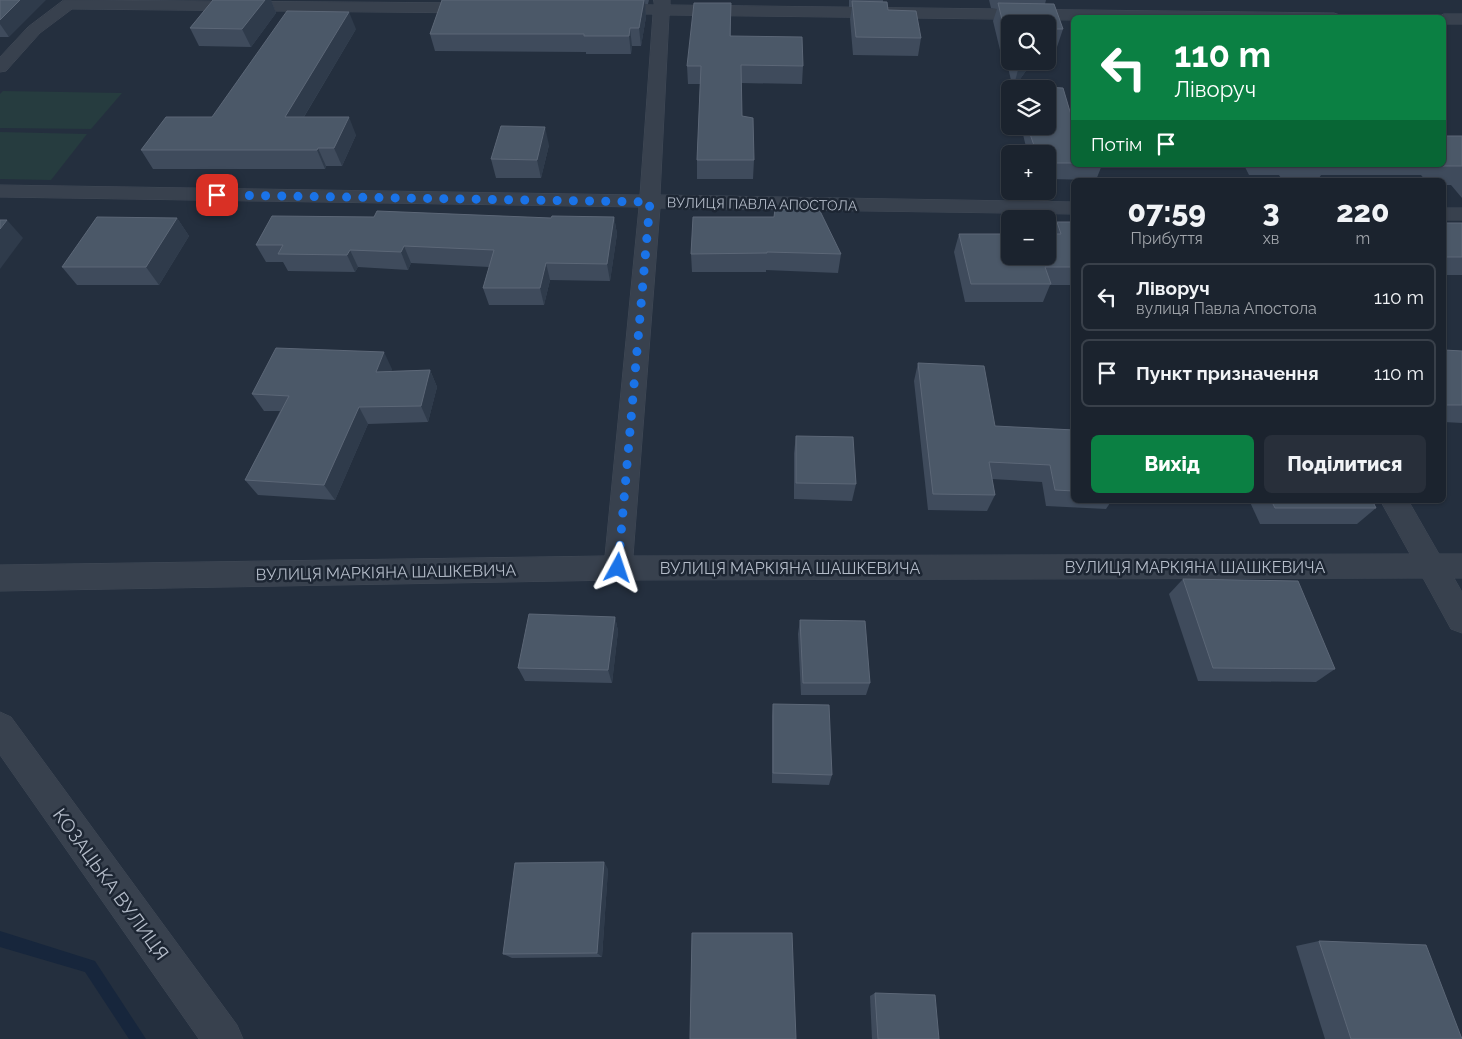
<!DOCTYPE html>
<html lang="uk">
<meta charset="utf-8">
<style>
:root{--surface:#1b232e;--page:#282f3a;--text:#f1f3f6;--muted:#a0a4aa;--line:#39404a;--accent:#0b8043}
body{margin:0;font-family:Raleway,sans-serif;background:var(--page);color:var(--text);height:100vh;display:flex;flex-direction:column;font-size:19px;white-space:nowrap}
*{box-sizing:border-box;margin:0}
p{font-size:16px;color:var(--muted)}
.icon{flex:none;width:28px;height:28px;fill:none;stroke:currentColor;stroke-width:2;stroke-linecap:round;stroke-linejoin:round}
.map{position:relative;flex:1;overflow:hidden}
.sheet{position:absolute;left:1071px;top:178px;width:375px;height:325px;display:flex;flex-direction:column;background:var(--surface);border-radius:8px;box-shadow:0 1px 4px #0004,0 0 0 1px var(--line)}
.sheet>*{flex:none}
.guide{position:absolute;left:1071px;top:15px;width:375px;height:152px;border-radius:8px;box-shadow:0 1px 4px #0004,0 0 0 1px var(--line);background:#0b8043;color:#fff;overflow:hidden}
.controls{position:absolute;left:1001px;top:15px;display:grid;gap:10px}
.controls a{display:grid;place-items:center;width:55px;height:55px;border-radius:8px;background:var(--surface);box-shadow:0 1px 4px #0004,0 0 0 1px var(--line);font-size:25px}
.pin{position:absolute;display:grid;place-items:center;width:42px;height:42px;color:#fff;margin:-21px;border-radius:10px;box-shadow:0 2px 8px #0006}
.me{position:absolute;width:55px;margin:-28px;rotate:5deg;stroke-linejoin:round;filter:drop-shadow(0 0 4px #0008)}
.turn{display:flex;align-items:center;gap:18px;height:105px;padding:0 20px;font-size:22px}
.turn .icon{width:65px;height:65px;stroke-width:2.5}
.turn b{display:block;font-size:35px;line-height:42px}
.then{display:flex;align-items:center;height:48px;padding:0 20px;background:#0003;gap:10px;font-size:19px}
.eta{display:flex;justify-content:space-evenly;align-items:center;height:85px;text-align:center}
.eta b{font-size:30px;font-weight:800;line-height:35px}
.cta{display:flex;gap:10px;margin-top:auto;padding:10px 20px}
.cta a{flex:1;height:58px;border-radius:8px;background:var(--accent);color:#fff;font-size:20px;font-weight:800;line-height:58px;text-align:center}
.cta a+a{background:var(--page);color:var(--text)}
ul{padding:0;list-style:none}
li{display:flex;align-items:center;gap:15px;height:68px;margin:0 10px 8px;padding:0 10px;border:2px solid var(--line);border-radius:8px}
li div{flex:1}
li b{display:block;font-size:19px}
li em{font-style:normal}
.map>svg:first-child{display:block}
</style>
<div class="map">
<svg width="1462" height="1039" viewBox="0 0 1462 1039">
<rect width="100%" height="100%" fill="#242f3e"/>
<g fill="#263c3f">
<polygon points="3,91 122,93 91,129 0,128 0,94"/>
<polygon points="0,132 87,134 51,180 0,179"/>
</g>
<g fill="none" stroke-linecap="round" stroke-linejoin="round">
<polygon fill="#17263c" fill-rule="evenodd" points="0,931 95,961 146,1039 129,1039 85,972 0,947"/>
<g stroke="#414a57" stroke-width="1">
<g id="minor">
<polygon points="64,0 475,3 481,5 483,8 481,11 475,13 72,9 40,33 6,71 0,72 0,57 28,27"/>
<polygon points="654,0 670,0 670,5 1334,13 1340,15 1342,18 1074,18 1074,20 669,15 660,195 1074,202 1074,214 660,208 633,556 1410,554 1380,500 1408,500 1439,554 1462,554 1462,578 1454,578 1462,592 1462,633 1451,629 1423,578 618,580 0,591 0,565 605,556 639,207 0,197 0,185 640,195 653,14 608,14 602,12 600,9 602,6 608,4 654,5"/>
<polygon points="1444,14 1462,14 1462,24 1444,24 1444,18 1437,18"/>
<rect x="1444" y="208" width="18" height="12"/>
<polygon points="0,712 11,717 237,1025 243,1039 199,1039 0,755"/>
</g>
</g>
<use href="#minor" fill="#38414e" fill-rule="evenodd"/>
</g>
<g fill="#3f4b5c">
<polygon points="0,0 9,37 0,37"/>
<polygon points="213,0 286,0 271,0 276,13 251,47 199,46 190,28"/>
<polygon points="442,0 649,0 648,4 645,4 646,17 641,46 632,46 631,54 586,54 586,52 435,51 430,34"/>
<polygon points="849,0 883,0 883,2 888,10 921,38 918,56 853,55 850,19 852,7 849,7"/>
<polygon points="989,0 1046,0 1045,4 1063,29 1057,47 1048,47 1048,24 1010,24 1010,61 1033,61 1013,89 1004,50 1000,50 993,21 997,9 991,8"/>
<polygon points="731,21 731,36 803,66 802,84 741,83 742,116 754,160 753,179 697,179 697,160 700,84 688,84 687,66"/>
<polygon points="356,29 304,117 356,135 342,166 326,166 325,169 153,169 141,150 212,117"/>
<polygon points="1021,86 1063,88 1074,125 1074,165 1102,165 1096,180 1048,179 1048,154 1026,154 1025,150 1026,147 1021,126 1048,126 1048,89 1020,89"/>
<polygon points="1462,136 1462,198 1451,185 1444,185 1444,180 1425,180 1421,175 1321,175 1318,180 1282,180 1279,175 1249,175 1244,165 1444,165"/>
<polygon points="549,145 541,178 496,178 491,159"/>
<polygon points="614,217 617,234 610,281 550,280 544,305 489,305 483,288 489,267 411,263 408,270 358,267 355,272 288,271 283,262 266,262 256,245 551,218"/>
<polygon points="774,217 841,254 838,273 766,270 766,272 692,272 691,254"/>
<polygon points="177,218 189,236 159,285 77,285 62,267"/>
<polygon points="1057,222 1074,222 1074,285 1050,285 1043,302 965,302 954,252 959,234 1052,234"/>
<rect x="1444" y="223" width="18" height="52"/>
<polygon points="1444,350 1462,351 1462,423 1444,422"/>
<polygon points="918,363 995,426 1074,430 1074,500 1112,500 1106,509 1046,506 1042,482 992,479 995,495 987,511 928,510 914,381"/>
<polygon points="392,369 391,371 430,370 437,387 428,422 368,424 335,500 258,495 245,480 280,411 264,411 252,394"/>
<polygon points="796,436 856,484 852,501 794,499 794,453"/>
<polygon points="1249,500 1372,500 1376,508 1357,524 1260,524"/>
<polygon points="1183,579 1335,669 1316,682 1198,681 1169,594"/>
<polygon points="615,617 618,631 612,683 525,681 518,668"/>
<polygon points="800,620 870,683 866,695 801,695 798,634"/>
<polygon points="773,704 832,775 829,785 772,783 772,716"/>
<polygon points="608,869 602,957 512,958 503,954"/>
<polygon points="1319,941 1462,1039 1325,1039 1296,946"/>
<polygon points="875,993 939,1039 872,1039 870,996"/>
</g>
<g fill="#2f3b4b">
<polygon points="20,0 46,0 9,37 0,24 0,20"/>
<polygon points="265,0 271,0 276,13 251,47 242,29"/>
<polygon points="645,0 646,17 641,46 639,28"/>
<polygon points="349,12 356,29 293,135 285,117"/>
<polygon points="630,28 632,46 631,54 629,36"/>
<polygon points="1025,61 1033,61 1013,89 1018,70"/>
<polygon points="349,117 356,135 342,166 334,148"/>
<polygon points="545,127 549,145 541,178 537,160"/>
<polygon points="318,148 326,166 325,169 317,150"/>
<polygon points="614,217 617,234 610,281 607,264"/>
<polygon points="177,218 189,236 159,285 146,267"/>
<polygon points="7,220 23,238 0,269 0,229"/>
<polygon points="404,246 411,263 408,270 401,252"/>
<polygon points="350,250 358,267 355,272 347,255"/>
<polygon points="546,263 550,280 544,305 540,288"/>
<polygon points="384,352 392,369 384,388 376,372"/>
<polygon points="430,370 437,387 428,422 421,406"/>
<polygon points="359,407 368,424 335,500 324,485"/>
<polygon points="615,617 618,631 612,683 608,670"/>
<polygon points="604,862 608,869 602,957 597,953"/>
</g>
<g fill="#4b5868" stroke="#5c6777">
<polygon points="0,0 20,0 0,20"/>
<polygon points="213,0 265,0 242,29 190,28"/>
<polygon points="442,0 644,0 639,28 630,28 629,36 584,36 584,34 430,34"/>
<polygon points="852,1 887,2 888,10 916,11 921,38 856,37"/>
<polygon points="694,3 731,3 730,36 802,37 803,66 741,65 742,116 753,118 754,160 697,160 701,66 687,66"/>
<polygon points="998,3 1054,4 1063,29 1049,29 1048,31 1048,24 1010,24 1010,36 1009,32 1005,32"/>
<polygon points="287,11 349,12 285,117 349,117 334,148 318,148 317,150 141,150 166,117 212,117"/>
<polygon points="1016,61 1025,61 1018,70"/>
<polygon points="1021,86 1063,88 1074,125 1074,163 1048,163 1048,154 1037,154 1030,134 1032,134 1030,126 1048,126 1048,89 1021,89"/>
<polygon points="501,126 545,127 537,160 491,159"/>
<polygon points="1444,136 1462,136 1462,166 1443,166 1442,165 1444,165"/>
<polygon points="775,209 820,211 841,254 767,252 767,253 691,254 693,217 774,217"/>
<polygon points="377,211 551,218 552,216 614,217 607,264 546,263 540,288 483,288 494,250 404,246 401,252 350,250 347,255 278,254 283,245 256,245 272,216 374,217"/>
<polygon points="97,217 177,218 146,267 62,267"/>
<polygon points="0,220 7,220 0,229"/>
<polygon points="1057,222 1074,222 1074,267 1045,267 1051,284 971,284 959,234 1010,234 1010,256 1048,256 1048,234 1061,234"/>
<rect x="1444" y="223" width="18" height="34"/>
<polygon points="276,348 384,352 376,372 430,370 421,406 359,407 324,485 245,480 289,396 252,394"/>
<polygon points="1444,350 1462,351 1462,405 1444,405"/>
<polygon points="918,363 984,366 995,426 1074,430 1074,491 1055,490 1050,465 989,462 995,495 933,494"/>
<polygon points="796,436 853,437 856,484 796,483"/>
<polygon points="1271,500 1372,500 1376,508 1275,508"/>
<polygon points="1183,579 1298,581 1335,669 1213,668"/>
<polygon points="529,614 615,617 608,670 518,668"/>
<polygon points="800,620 865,621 870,683 803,683"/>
<polygon points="773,704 829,705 832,775 773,773"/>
<polygon points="604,862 597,953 503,954 515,863"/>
<polygon points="692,933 792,933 796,1039 690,1039"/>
<polygon points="1319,941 1426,945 1462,1039 1351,1039"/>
<polygon points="875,993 935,995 939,1039 878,1039"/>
</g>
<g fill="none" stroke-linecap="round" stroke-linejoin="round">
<polyline stroke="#1a73e8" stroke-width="9" stroke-dasharray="0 16.2" points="217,195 650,202 618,568"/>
</g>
<g text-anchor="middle" stroke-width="5" stroke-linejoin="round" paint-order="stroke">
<g font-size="14" fill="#b4bcc9" stroke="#1d2633">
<text transform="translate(762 204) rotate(1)" y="5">ВУЛИЦЯ ПАВЛА АПОСТОЛА</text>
</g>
<g font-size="16" fill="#b4bcc9" stroke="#1d2633">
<text x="1195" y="573">ВУЛИЦЯ МАРКІЯНА ШАШКЕВИЧА</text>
<text x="790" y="574">ВУЛИЦЯ МАРКІЯНА ШАШКЕВИЧА</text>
<text transform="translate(386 572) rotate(-1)" y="6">ВУЛИЦЯ МАРКІЯНА ШАШКЕВИЧА</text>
</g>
<g font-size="19" fill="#b4bcc9" stroke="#1d2633">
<text transform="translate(111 884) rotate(54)" y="7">КОЗАЦЬКА ВУЛИЦЯ</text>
</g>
</g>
</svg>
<div class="controls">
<a><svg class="icon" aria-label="search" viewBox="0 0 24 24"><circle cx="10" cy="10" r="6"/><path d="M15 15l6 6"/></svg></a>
<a><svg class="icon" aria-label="layers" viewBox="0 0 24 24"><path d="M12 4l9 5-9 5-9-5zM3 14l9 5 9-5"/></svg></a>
<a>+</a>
<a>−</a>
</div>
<div class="pin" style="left:217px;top:195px;background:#d93025"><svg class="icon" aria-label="arrive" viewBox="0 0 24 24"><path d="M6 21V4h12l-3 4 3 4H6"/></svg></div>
<svg class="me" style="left:618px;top:568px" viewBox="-20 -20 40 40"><path d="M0-17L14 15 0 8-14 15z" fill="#1a73e8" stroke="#fff" stroke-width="4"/></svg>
<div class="guide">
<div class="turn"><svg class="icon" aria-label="left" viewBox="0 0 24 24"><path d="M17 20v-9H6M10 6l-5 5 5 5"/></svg><div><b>110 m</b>Ліворуч</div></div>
<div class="then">Потім<svg class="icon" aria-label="arrive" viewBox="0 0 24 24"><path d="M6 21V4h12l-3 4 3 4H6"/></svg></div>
</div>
<section class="sheet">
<div class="eta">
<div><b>07:59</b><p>Прибуття</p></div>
<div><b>3</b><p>хв</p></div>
<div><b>220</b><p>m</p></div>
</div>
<ul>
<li><svg class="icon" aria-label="left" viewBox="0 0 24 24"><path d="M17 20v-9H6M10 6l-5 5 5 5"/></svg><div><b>Ліворуч</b><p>вулиця Павла Апостола</p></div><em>110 m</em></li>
<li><svg class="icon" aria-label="arrive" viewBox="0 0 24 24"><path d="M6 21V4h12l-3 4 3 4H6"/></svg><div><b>Пункт призначення</b></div><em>110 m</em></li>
</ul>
<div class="cta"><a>Вихід</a><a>Поділитися</a></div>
</section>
</div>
